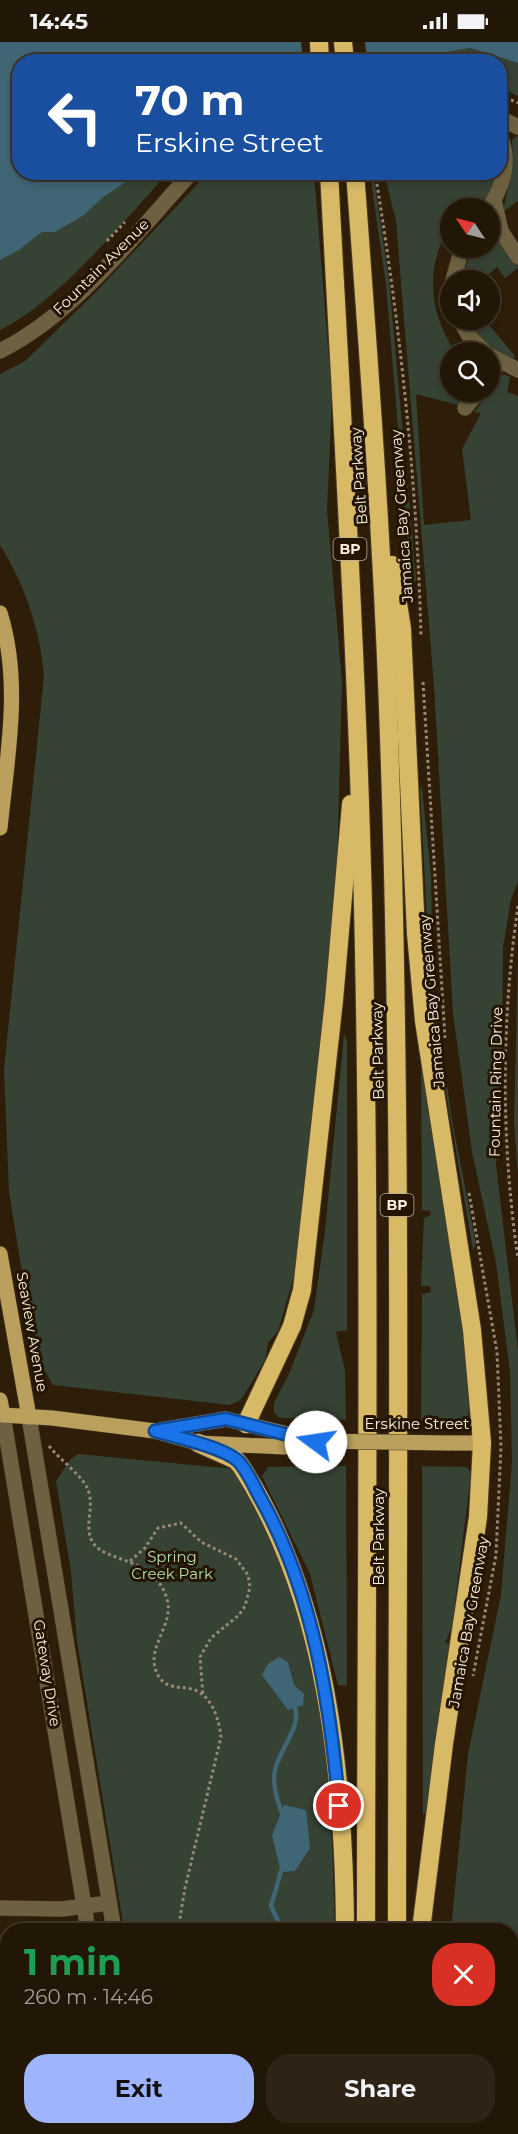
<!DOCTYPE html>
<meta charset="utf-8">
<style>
:root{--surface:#221607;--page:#2e2315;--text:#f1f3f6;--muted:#a29f9b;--line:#3f3528;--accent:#9eb4fd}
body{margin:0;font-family:Montserrat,sans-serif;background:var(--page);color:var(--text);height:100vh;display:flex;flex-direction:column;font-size:22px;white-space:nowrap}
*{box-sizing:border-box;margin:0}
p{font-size:20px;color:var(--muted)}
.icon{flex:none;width:33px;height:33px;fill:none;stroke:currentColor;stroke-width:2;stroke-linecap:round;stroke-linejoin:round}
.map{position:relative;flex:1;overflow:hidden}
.side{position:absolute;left:0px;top:1881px;width:519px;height:212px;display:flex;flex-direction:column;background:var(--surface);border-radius:24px 24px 0 0;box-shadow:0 3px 9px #0003,0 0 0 2px var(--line)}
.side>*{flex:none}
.top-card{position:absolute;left:12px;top:12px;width:495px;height:126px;border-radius:24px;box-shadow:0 3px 9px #0003,0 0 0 2px var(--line);background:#1a4fa0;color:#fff;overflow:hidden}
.needle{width:39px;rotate:305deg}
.tools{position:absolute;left:440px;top:156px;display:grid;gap:12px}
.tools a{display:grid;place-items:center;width:60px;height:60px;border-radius:50%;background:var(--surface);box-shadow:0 3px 9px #0003,0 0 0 2px var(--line);font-size:30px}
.pin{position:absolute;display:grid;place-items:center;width:51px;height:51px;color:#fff;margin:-26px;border:3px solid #fff;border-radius:50%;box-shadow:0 2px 6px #0007}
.me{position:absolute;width:66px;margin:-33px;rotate:284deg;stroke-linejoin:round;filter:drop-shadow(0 0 4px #0008)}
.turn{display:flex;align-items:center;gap:21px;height:126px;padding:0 24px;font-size:27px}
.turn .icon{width:78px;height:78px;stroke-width:2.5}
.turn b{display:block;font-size:42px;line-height:51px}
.round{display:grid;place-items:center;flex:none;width:63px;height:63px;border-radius:24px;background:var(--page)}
.head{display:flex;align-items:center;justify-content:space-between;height:102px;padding:0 24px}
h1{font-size:36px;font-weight:700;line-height:45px;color:#1e9e55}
.button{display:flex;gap:12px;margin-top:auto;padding:12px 24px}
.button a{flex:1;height:69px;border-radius:24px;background:var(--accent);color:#111;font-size:24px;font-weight:700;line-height:69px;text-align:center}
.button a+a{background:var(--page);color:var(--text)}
.status{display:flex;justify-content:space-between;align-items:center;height:42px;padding:0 30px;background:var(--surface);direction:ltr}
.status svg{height:16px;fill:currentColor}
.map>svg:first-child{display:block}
</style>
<div class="status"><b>14:45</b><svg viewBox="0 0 49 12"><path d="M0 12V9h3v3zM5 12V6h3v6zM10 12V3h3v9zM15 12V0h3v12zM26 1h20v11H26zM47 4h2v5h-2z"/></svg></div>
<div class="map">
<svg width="518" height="2092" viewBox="0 0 518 2092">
<rect width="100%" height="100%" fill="#2e1e09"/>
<g fill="#354234">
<path d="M0 0 20 20V130L168 131C121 181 61 258 0 288Z"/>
<polygon points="470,6 518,21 518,54 500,45 500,20 311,20 426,14"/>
<polygon points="518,93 518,159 503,170 513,123 512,98"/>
<path d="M208 131H314L332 355 327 468 342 640 337 822 322 1007 296 1227 278 1289 268 1301 265 1318 241 1358 230 1363 53 1343 43 1326 25 1248 9 1150 4 1027 44 634C40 587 25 543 0 503V332L25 319 95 251Z"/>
<polygon points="370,131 373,131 389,238 416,537 412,552 386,243"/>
<path d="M384 131H495V137L482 166 470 156 463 166H450C450 187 446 189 439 207 426 243 435 279 455 310H450V350H467L458 363 416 352 424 483 471 478 462 407 481 371 474 370 503 332 510 335 507 350 518 354V840L511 857 503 906 502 1004 496 1123 518 1309V2092H444V2085H512V1888H451L468 1712 501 1553 512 1420 510 1330 496 1221 472 1110 453 971 434 644 396 179Z"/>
<polygon points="492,178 499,200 517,222 518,226 505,236 497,225 482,238 461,238 472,206 489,206 489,182"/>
<path d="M468 278H485L515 314 514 318C492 309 480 298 468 278Z"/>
<polygon points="422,746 431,833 433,946 452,1078 476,1202 473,1208 438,1004 429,915 420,747"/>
<polygon points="518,916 518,1133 514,1081"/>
<polygon points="344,992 347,999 347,1288 336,1290 345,1329 346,1378 280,1376 274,1371 274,1361 289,1332 314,1268 325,1189"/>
<polygon points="421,1014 462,1281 470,1364 468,1373 464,1377 421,1378 422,1252 431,1250 430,1244 421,1244 424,1176 431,1173 430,1169 422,1168"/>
<path d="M78 1412 234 1427C249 1455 268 1482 280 1511 328 1630 331 1762 335 1888H124L77 1599 71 1530 56 1439 70 1418Z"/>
<polygon points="346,1424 347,1644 338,1643 310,1532 262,1434 268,1425"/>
<polygon points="422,1424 467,1425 471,1431 452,1585 445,1601 449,1601 429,1772 423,1772"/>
<polygon points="156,2085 340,2085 340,2092 158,2092"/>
</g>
<g fill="#406574">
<polygon points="0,0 518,0 518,21 470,6 426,14 377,16 356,14 311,20 20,20 20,130 139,131 102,156 84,173 55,190 42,190 19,208 0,218"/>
<polygon points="279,1615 288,1620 294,1643 304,1652 303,1663 288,1668 262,1633 268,1622"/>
<polygon points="284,1763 306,1768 310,1806 295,1829 281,1830 272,1793"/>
</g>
<polygon fill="#2e1e09" points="301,0 365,0 367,18 303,19"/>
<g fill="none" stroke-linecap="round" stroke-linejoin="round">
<g stroke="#406574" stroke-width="4.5">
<path d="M283 1774C277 1758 271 1741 276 1724 282 1705 303 1681 294 1663"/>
<polyline points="282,1888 271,1864 282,1826"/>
<polyline points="297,2085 298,2092"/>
<polyline points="456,2085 456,2092"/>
</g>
<g stroke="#4b3c28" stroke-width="16">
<g id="minor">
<polyline points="500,76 518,85"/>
<polyline points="494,158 501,189 518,215"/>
<path d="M489 166C503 144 511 119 500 94"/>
<polyline points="453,238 462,206"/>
<polyline points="460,278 469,294 485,310"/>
<path d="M0 309C77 270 134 193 192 130"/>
<polyline points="489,313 518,328"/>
<polyline points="489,334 500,320"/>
<polyline points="465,366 478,350"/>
<polyline points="0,1373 3,1373 88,1888"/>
<polyline points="29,1375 114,1888"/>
<polyline points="0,1866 62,1867 109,1861"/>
<polyline points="121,2085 122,2092"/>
<polyline points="146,2085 147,2092"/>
</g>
</g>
<g stroke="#4b3c28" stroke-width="16">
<g id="major">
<path d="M0 571C22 641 7 715 0 786"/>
<polyline points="0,1212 29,1375"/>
<polyline points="0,1358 3,1373 52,1376 155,1389 198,1401 285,1405 316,1399"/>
<polyline points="161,1388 226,1377 311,1398"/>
<polyline points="448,1401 482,1401"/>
</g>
</g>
<g stroke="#4b3c28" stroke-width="20">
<g id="highway">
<polyline points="319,0 320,20"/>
<polyline points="343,0 345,20"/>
<path d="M329 130C342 375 357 619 363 863 371 1205 366 1547 366 1888"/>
<path d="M355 130C369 319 383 507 389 695 403 1093 397 1491 397 1888"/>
<polyline points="392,523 402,587 416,892 424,979 472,1288 482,1401 478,1475 444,1702 421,1888"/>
<polyline points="246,1382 292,1284 302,1248 334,958 351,762"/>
<path d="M198 1401 236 1418 241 1424C327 1558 344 1732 345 1888"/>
<polyline points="348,2085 348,2092"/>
<polyline points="398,2085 398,2092"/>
<polyline points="366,2092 366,2085"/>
</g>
</g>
<g stroke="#968877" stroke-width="3" stroke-dasharray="3 3" stroke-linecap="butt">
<polyline points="500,53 518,61"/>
<path d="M375 130C400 283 417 440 421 595"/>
<polyline points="107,199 125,180"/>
<polyline points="423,640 445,996"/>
<path d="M518 864C501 980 501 1100 518 1217"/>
<polyline points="469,1151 497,1310 501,1405 496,1513 473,1634"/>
<path d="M49 1404C59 1417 83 1434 88 1448 95 1465 83 1485 93 1501 105 1520 155 1515 167 1557 175 1585 142 1607 159 1635 167 1647 179 1644 192 1647 212 1653 219 1677 221 1695L185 1846 178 1888"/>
<polyline points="130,1519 145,1506 158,1486 181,1481 201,1500 236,1517 248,1533 250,1545 245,1564 239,1573 211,1596 200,1615 203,1653"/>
<polyline points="171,2085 172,2092"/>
<polyline points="429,2085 429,2092"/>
</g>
<use href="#minor" stroke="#6d6141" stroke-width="15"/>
<use href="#major" stroke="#baa05c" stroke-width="15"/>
<use href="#highway" stroke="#d8b965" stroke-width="18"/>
<g stroke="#4b3c28" stroke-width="16" stroke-linecap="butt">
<polyline id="major-bridge" points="316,1399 448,1401"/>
</g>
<use href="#major-bridge" stroke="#baa05c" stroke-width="15"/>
</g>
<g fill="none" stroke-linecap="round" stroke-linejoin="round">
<g stroke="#114b97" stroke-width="15">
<path id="route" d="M316 1400 226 1377 155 1389C176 1395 221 1405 237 1418 247 1427 254 1445 261 1457 313 1550 330 1659 339 1764"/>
</g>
<use href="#route" stroke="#1a73e8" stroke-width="10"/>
</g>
<g text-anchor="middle" stroke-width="6" stroke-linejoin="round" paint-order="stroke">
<g fill="#241502" stroke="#bbafa0" stroke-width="1.5">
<rect x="333.5" y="496" width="33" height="22" rx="4.5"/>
<rect x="380.5" y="1152" width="33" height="22" rx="4.5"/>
</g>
<g font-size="14" font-weight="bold" fill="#fcf1e4">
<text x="350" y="512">BP</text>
<text x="397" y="1168">BP</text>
</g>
<g font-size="15" fill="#fcf1e4" stroke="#241502">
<text transform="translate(101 225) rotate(-45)" y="5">Fountain Avenue</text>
<text transform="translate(359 434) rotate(-94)" y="5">Belt Parkway</text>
<text transform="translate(402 474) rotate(-94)" y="5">Jamaica Bay Greenway</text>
<text transform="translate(432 959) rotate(-95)" y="5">Jamaica Bay Greenway</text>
<text transform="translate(378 1009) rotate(-91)" y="5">Belt Parkway</text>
<text transform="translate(496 1040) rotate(-89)" y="5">Fountain Ring Drive</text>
<text transform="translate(32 1290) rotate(80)" y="5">Seaview Avenue</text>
<text x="417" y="1387">Erskine Street</text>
<text transform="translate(379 1495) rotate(-90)" y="5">Belt Parkway</text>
<text transform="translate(469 1580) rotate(-80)" y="5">Jamaica Bay Greenway</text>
<text transform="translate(47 1631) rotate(81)" y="5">Gateway Drive</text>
</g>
<g font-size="15" fill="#b2dfb0" stroke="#241502">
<text x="172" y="1520">Spring<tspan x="172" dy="17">Creek Park</tspan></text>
</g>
</g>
</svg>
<div class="tools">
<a><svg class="needle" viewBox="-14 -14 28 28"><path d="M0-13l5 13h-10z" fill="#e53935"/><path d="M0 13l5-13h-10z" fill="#a29f9b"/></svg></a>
<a><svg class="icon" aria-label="sound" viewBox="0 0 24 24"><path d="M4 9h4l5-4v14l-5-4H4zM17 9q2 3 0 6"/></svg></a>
<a><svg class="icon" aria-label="search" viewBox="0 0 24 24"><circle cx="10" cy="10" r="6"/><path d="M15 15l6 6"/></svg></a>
</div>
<div class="pin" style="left:339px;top:1764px;background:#d93025"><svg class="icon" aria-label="arrive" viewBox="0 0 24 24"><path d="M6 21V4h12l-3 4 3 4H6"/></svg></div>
<svg class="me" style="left:316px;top:1400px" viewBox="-20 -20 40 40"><circle r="19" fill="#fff"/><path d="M0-13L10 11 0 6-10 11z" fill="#1a73e8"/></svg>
<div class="top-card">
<div class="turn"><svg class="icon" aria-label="left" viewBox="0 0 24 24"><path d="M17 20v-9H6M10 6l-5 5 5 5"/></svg><div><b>70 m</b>Erskine Street</div></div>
</div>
<section class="side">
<div class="head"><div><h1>1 min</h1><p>260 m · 14:46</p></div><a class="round" style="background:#d93025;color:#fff"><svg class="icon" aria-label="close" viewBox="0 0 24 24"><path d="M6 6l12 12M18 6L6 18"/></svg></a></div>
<div class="button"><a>Exit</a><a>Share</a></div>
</section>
</div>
